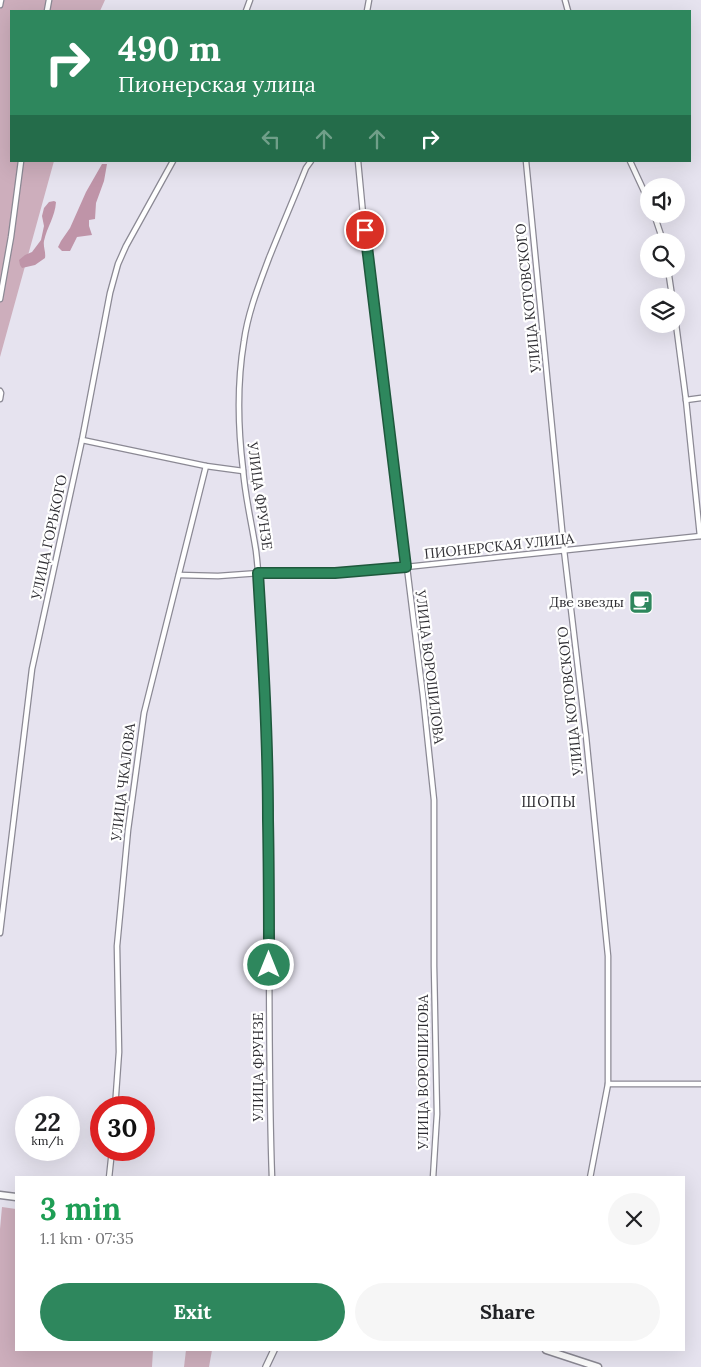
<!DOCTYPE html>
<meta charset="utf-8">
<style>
:root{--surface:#fff;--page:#f6f6f6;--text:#202124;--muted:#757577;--accent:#2e875d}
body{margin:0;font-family:Lora,serif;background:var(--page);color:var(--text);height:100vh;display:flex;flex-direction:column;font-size:19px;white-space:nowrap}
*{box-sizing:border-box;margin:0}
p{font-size:16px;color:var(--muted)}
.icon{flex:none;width:28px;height:28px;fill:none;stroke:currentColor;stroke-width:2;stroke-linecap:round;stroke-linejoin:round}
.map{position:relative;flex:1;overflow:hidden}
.sheet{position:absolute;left:15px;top:1176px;width:670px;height:175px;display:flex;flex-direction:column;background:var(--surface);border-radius:0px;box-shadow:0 5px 20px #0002}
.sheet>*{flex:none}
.hud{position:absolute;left:10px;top:10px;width:681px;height:152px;border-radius:0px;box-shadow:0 5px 20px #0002;background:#2e875d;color:#fff;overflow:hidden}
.controls{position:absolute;left:640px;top:178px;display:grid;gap:10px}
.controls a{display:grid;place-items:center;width:45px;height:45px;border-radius:50%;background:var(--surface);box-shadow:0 5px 20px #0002;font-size:25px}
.speed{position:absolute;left:15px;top:1096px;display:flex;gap:10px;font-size:25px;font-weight:700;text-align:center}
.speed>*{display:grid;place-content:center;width:65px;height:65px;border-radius:50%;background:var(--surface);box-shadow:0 5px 20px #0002;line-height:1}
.speed small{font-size:12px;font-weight:400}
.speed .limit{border:8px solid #d22;background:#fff;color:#111}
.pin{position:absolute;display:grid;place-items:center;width:42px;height:42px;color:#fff;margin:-21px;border:2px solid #fff;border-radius:50%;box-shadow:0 1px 5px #0007}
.me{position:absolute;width:55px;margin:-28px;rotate:0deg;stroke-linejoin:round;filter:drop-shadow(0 0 4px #0008)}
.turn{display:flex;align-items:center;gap:18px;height:105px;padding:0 25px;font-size:22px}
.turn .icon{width:65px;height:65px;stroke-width:2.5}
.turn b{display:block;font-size:35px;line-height:42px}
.lanes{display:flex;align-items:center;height:48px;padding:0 25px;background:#0003;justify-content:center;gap:25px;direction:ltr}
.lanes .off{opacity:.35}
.round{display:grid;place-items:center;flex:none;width:52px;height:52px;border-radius:26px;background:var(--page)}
.overview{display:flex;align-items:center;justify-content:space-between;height:85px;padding:0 25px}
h1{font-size:30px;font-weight:700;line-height:38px;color:#1e9e55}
.primary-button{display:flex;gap:10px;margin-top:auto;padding:10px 25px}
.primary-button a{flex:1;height:58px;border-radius:30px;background:var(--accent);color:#fff;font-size:20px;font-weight:700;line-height:58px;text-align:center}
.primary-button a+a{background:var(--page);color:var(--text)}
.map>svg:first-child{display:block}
</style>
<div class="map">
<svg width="701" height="1367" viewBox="0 0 701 1367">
<rect width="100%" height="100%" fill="#e6e3ef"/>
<g fill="#cdaebc">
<polygon points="0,0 105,0 100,11 11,11 11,161 54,161 0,357"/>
<polygon points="2,1207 16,1209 16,1350 153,1350 152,1367 0,1367 0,1229"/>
<polygon points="186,1350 212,1350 209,1367 184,1367"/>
</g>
<g fill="#bf94a8">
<polygon points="102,164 107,164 104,181 96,203 95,219 89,220 89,226 92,235 77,237 70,251 62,251 58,247 61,241 70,228 86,192"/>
<path d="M54 201 56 202C55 217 47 227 44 241 43 247 46 252 45 258L35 265 22 268 20 265 19 260 25 255 32 252 41 240 44 226 42 216 44 208 49 202Z"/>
</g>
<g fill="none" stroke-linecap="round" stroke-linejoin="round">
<g stroke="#8b8994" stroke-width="7">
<g id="minor">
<polyline points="565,0 568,11"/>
<polyline points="0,5 1,0"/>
<polyline points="47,11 49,0"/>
<polyline points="246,11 250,0"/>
<polyline points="367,11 369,0"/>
<polyline points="358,161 363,214 423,696 434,800 434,966 437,1114 433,1178"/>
<polyline points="526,161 564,550 586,736 608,956 608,1084 590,1178"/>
<polyline points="630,161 649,202"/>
<polyline points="654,214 663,241"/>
<polyline points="668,269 672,296"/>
<polyline points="0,299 11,237 21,161"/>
<polyline points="676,324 686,400 700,536"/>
<polyline points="0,391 1,393 0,399"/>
<polyline points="686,400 701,398"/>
<polyline points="82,440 206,466 243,471"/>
<polyline points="179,575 218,576 258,573 335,573 406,567 701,536"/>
<polyline points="0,933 32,669 82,440 110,293 118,264 126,246 173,161"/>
<polyline points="608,1084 701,1084"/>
<polyline points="115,1108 119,1052 117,946 128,830 144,713 206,466"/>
<polyline points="109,1178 112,1150"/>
<path d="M272 1178C266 1011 273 845 264 679 262 636 261 593 256 551 252 524 245 497 243 469 238 428 237 383 244 341 248 312 259 285 269 258 281 228 294 198 306 168L311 161"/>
</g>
</g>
<g stroke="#8b8994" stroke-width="8">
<polyline id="secondary" points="266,1367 274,1350"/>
</g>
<g stroke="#8b8994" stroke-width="9">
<g id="primary">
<polyline points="0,1195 16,1197"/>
<polyline points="546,1350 598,1367"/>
</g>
</g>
<use href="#minor" stroke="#fff" stroke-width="4.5"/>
<use href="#secondary" stroke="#fff" stroke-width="5.5"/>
<use href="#primary" stroke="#fff" stroke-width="6"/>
</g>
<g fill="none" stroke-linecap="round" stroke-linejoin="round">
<g stroke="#1e583c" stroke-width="12">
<path id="route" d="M269 965C269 917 269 869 268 820 268 738 263 655 258 573H335L406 567 365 230"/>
</g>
<use href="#route" stroke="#2e875d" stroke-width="9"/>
</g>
<defs>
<g id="cafe-square" transform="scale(1.25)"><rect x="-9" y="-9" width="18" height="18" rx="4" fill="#2e875d" stroke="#fff"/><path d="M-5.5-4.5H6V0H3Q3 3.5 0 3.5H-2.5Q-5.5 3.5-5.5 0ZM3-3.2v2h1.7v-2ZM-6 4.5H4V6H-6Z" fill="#fff"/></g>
</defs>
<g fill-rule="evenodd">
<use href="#cafe-square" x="641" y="602"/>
</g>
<g text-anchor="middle" stroke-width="4.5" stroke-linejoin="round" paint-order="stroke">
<g font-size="14" fill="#2f2e33" stroke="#fff">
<text transform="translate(528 298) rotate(-96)" y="5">УЛИЦА КОТОВСКОГО</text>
<text transform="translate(260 496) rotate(82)" y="5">УЛИЦА ФРУНЗЕ</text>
<text transform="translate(49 537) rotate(-78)" y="5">УЛИЦА ГОРЬКОГО</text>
<text transform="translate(499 546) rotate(-6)" y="5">ПИОНЕРСКАЯ УЛИЦА</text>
<text transform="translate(430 667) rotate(83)" y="5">УЛИЦА ВОРОШИЛОВА</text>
<text transform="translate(570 701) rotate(-96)" y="5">УЛИЦА КОТОВСКОГО</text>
<text transform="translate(123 782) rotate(-83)" y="5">УЛИЦА ЧКАЛОВА</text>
<text transform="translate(258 1067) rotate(-90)" y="5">УЛИЦА ФРУНЗЕ</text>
<text transform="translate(423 1072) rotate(-90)" y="5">УЛИЦА ВОРОШИЛОВА</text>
</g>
<g font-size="14" fill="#2f2e33" stroke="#fff" text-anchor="end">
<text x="624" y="607">Две звезды</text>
</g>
<g font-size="15" letter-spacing="1" fill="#2f2e33" stroke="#fff">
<text x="549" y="807">ШОПЫ</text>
</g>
</g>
</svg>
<div class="controls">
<a><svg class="icon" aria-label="sound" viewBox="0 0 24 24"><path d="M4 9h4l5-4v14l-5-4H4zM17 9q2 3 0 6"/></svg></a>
<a><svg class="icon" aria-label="search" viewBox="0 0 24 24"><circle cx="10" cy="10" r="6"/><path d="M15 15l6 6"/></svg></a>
<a><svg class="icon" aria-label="layers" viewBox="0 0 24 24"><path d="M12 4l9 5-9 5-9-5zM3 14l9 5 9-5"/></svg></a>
</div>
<div class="speed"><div>22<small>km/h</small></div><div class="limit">30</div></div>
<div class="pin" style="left:365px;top:230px;background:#d93025"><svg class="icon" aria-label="arrive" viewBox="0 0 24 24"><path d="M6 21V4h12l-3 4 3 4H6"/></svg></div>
<svg class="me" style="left:269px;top:965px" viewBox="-20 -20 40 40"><circle r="17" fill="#2e875d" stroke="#fff" stroke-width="3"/><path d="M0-11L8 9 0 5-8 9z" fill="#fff"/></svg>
<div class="hud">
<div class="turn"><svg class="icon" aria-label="right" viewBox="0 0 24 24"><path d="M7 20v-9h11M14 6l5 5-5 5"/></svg><div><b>490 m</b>Пионерская улица</div></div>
<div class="lanes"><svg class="icon off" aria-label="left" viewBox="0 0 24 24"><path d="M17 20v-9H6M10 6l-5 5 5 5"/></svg><svg class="icon off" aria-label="ahead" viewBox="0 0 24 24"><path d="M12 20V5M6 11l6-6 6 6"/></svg><svg class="icon off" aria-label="ahead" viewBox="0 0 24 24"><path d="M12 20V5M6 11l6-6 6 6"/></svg><svg class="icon" aria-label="right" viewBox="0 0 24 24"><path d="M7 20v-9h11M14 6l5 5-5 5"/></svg></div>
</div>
<section class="sheet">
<div class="overview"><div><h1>3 min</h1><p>1.1 km · 07:35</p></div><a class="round"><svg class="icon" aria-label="close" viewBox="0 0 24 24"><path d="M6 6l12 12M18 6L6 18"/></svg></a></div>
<div class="primary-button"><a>Exit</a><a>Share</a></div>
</section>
</div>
